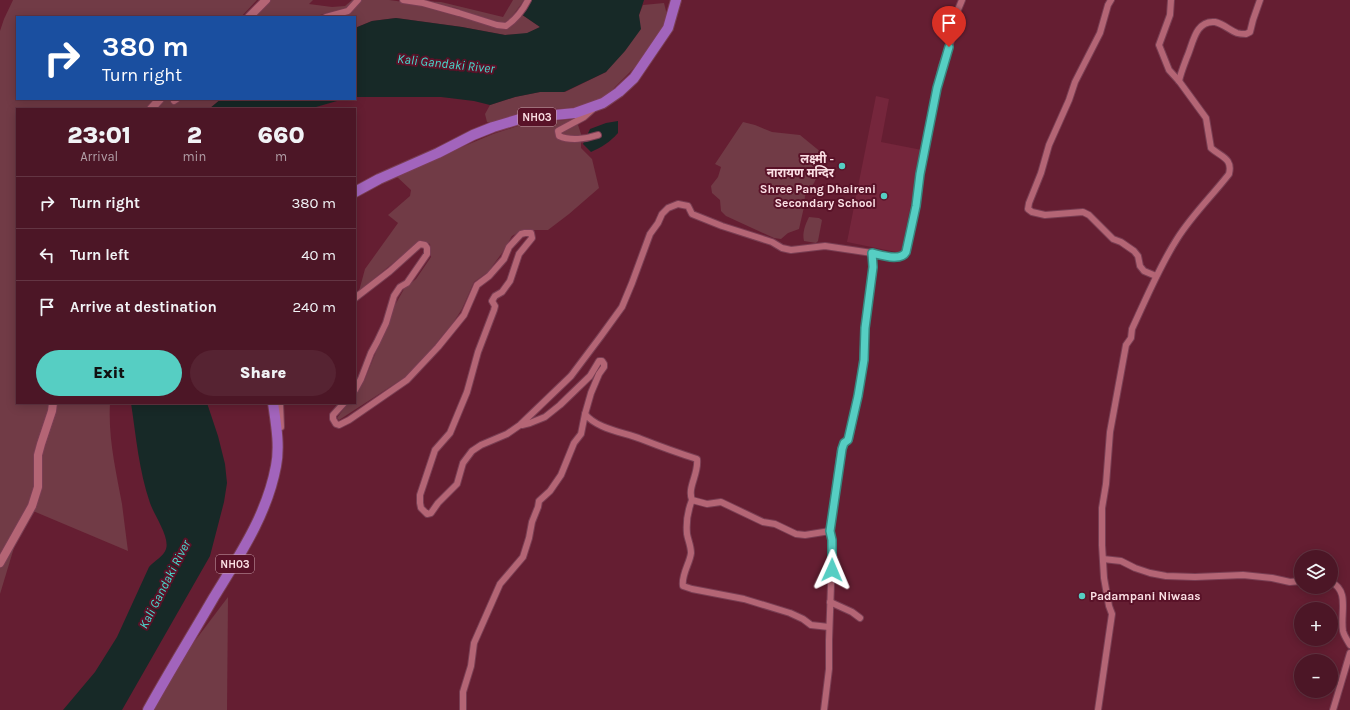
<!DOCTYPE html>
<meta charset="utf-8">
<style>
:root{--surface:#4c1626;--page:#562332;--text:#f1f3f6;--muted:#b29fa7;--line:#633543;--accent:#56cec3}
body{margin:0;font-family:Karla,"Noto Sans Devanagari",sans-serif;background:var(--page);color:var(--text);height:100vh;display:flex;flex-direction:column;font-size:15px;white-space:nowrap}
*{box-sizing:border-box;margin:0}
p{font-size:13px;color:var(--muted)}
.icon{flex:none;width:22px;height:22px;fill:none;stroke:currentColor;stroke-width:2;stroke-linecap:round;stroke-linejoin:round}
.map{position:relative;flex:1;overflow:hidden}
.drawer{position:absolute;left:16px;top:108px;width:340px;height:296px;display:flex;flex-direction:column;background:var(--surface);border-radius:0px;box-shadow:0 2px 10px #0003,0 0 0 1px var(--line)}
.drawer>*{flex:none}
.top-card{position:absolute;left:16px;top:16px;width:340px;height:84px;border-radius:0px;box-shadow:0 2px 10px #0003,0 0 0 1px var(--line);background:#1a4fa0;color:#fff;overflow:hidden}
.fabs{position:absolute;left:1294px;top:550px;display:grid;gap:8px}
.fabs a{display:grid;place-items:center;width:44px;height:44px;border-radius:50%;background:var(--surface);box-shadow:0 2px 10px #0003,0 0 0 1px var(--line);font-size:20px}
.pin{position:absolute;display:grid;place-items:center;width:34px;height:34px;color:#fff;margin:-41px -17px;border-radius:50% 50% 50% 0;rotate:-45deg;box-shadow:0 0 4px #0007}
.pin .icon{rotate:45deg}
.me{position:absolute;width:44px;margin:-22px;rotate:1deg;stroke-linejoin:round;filter:drop-shadow(0 0 3px #0008)}
.turn{display:flex;align-items:center;gap:14px;height:84px;padding:0 20px;font-size:18px}
.turn .icon{width:52px;height:52px;stroke-width:2.5}
.turn b{display:block;font-size:28px;line-height:34px}
.eta{display:flex;justify-content:space-evenly;align-items:center;height:68px;text-align:center}
.eta b{font-size:24px;font-weight:800;line-height:28px}
.cta{display:flex;gap:8px;margin-top:auto;padding:8px 20px}
.cta a{flex:1;height:46px;border-radius:24px;background:var(--accent);color:#111;font-size:16px;font-weight:800;line-height:46px;text-align:center}
.cta a+a{background:var(--page);color:var(--text)}
ul{padding:0;list-style:none}
li{display:flex;align-items:center;gap:12px;height:52px;padding:0 20px;border-top:1px solid var(--line)}
li div{flex:1}
li b{display:block;font-size:15px}
li em{font-style:normal}
.map>svg:first-child{display:block}
</style>
<div class="map">
<svg width="1350" height="710" viewBox="0 0 1350 710">
<rect width="100%" height="100%" fill="#651e32"/>
<polygon fill="#75263c" points="876,96 889,99 881,142 922,150 901,253 847,242"/>
<g fill="#713b46">
<path d="M13 0H257L241 17H17V99H221L209 109H17V403H110C108 438 116 471 122 504 124 520 126 535 128 551L26 508 0 594V31L4 19Z"/>
<polygon points="271,0 313,0 309,4 332,7 345,6 352,0 356,0 347,10 309,17 255,17"/>
<path d="M362 0H389L404 2 429 7 505 28 511 26 521 14 540 27 527 34 505 35 462 27 396 18 372 21 355 28V17H337C351 14 352 9 362 0Z"/>
<polygon points="513,0 524,0 511,18 503,23 476,15 456,8 420,1 441,2 503,17"/>
<polygon points="664,3 668,19 638,64 605,97 581,107 524,111 494,123 487,122 485,114 490,105 515,97 540,92 565,92 606,72 639,15 643,5"/>
<polygon points="576,119 581,134 581,148 592,159 599,188 569,214 548,230 523,230 512,236 502,253 488,272 474,282 462,309 453,323 434,346 407,376 339,420 337,418 348,403 355,403 355,394 365,379 395,305 404,289 416,279 431,257 430,244 421,240 359,291 365,269 398,223 388,215 410,196 411,190 395,175 493,134 524,124"/>
<polygon points="743,122 755,125 772,132 800,135 822,153 822,160 819,172 814,183 807,192 805,196 804,207 799,229 788,233 781,239 774,238 726,216 721,211 720,200 712,193 711,186 718,177 721,167 715,164"/>
<path d="M809 217 819 218 822 220 818 241 816 243 804 241C802 233 805 225 809 217Z"/>
<polygon points="228,597 227,710 154,710 188,650"/>
</g>
<g fill="#172927">
<polygon points="531,0 644,0 639,15 641,29 625,51 606,72 564,92 540,92 515,97 490,105 474,101 441,97 355,97 355,28 372,21 396,18 462,27 505,35 527,33 540,27 521,14"/>
<polygon points="221,99 344,99 309,109 209,109"/>
<path d="M618 121V133C610 142 602 147 591 152L583 144 590 129 606 123Z"/>
<path d="M131 403H207L218 436 225 464 227 483 224 502 210 556 122 710H63L95 672 117 637 149 567C154 561 164 556 166 549 170 537 154 515 150 503 139 471 136 436 131 403Z"/>
</g>
<g fill="none" stroke-linecap="round" stroke-linejoin="round">
<g stroke="#793e53" stroke-width="8">
<g id="minor">
<path d="M403 0 423 3 459 13 497 25 506 26C515 20 523 10 528 0"/>
<polyline points="1111,0 1108,5 1100,33 1075,82 1069,100 1049,145 1041,173 1029,203 1028,209 1032,212 1045,215 1083,212 1089,215 1113,239 1121,242 1134,251 1138,256 1140,266 1144,271 1156,276"/>
<polyline points="326,17 348,11 358,0"/>
<path d="M1179 81C1181 72 1184 65 1187 57 1193 44 1195 20 1215 22 1224 24 1229 30 1237 33 1240 34 1244 34 1246 34L1250 32 1253 20 1260 0"/>
<polyline points="174,101 177,99"/>
<path d="M593 109 584 117 558 131 559 136C570 141 586 139 598 135"/>
<path d="M872 253C881 255 900 262 906 252L916 206 920 174 937 88 942 66 952 38 955 17 962 0"/>
<polyline points="355,298 390,271 420,244 425,245 427,248 427,254 407,283 400,287 394,296 386,323 377,342 371,353 361,379 355,390"/>
<polyline points="344,403 333,415 333,419 336,424 339,425 349,420 407,380 438,347 464,315 477,285 489,276 504,259 509,247 521,234 525,233 531,233 532,238 519,254 510,281 502,292 495,296 492,301 495,306 494,310 478,352 467,392 450,433 435,450 420,495 420,503 421,508 427,514 431,513 438,503 457,484 463,463 472,451 481,445 507,434 520,425 571,376 601,336 622,307 632,283 650,234 658,223 662,214 668,208 678,204 688,206 692,214 722,226 772,242 782,248 791,250 825,246 872,253 873,267 865,328 863,360 858,396 849,440 844,443 841,449 830,531 832,540 832,557 829,640 829,669 824,710"/>
<polyline points="522,425 530,423 545,417 560,405 590,376 599,361 602,361 604,364 604,367 599,374 591,393 585,414"/>
<polyline points="278,427 281,427 280,403"/>
<path d="M692 500C688 510 686 523 687 534 688 540 691 546 691 553 690 563 681 575 683 586L692 589 744 599 790 613 803 619 811 625 829 627"/>
<polyline points="1103,559 1121,561 1135,568 1150,573 1166,576 1195,577 1243,575 1272,578 1290,582 1301,581"/>
<path d="M1331 582C1350 591 1340 613 1343 631 1344 636 1348 641 1350 645"/>
<polyline points="830,602 852,612 860,618"/>
<path d="M463 710V692L471 666 474 643 500 584 523 557 529 538 532 522 538 507 539 501 550 491 561 475 574 443 581 434 585 414C597 429 623 432 641 439 659 446 678 453 697 459 699 474 687 487 692 500L707 504 721 502 763 522 775 524 796 534 805 535 830 531"/>
<path d="M1098 710 1112 614 1109 606 1104 578 1102 545V508L1106 484 1110 432 1126 345 1131 338 1132 329C1146 299 1159 267 1177 239 1192 215 1212 196 1229 174 1233 158 1221 157 1211 148L1206 118 1179 81 1169 70 1159 45 1170 15 1171 0"/>
<polyline points="1333,710 1350,653"/>
</g>
</g>
<g stroke="#793e53" stroke-width="10">
<g id="tertiary">
<polyline points="249,17 266,0"/>
<polyline points="151,109 160,99"/>
<polyline points="0,563 32,506 38,487 38,455 41,444 52,411 53,403"/>
</g>
</g>
<g stroke="#793e53" stroke-width="12">
<g id="trunk">
<polyline points="355,192 379,179 438,153 473,135 493,127 523,118 575,113 603,103 619,92 634,78 668,28 676,0"/>
<path d="M148 710C169 672 192 635 214 597 239 556 267 515 276 466 280 446 276 424 273 403"/>
</g>
</g>
<use href="#minor" stroke="#b46575" stroke-width="6"/>
<use href="#tertiary" stroke="#b46575" stroke-width="8"/>
<use href="#trunk" stroke="#a264bc" stroke-width="10"/>
</g>
<g fill="none" stroke-linecap="round" stroke-linejoin="round">
<g stroke="#38867f" stroke-width="10">
<path id="route" d="M832 570V540L830 531 842 449 844 443 848 440 858 396 864 360 865 328 873 267 872 253C881 255 901 262 906 252L916 206 920 174 937 88 949 47"/>
</g>
<use href="#route" stroke="#56cec3" stroke-width="7"/>
</g>
<g fill="#56cec3" stroke="#591228" stroke-width="1.5">
<circle cx="842" cy="166" r="4"/>
<circle cx="884" cy="196" r="4"/>
<circle cx="1082" cy="596" r="4"/>
</g>
<g text-anchor="middle" stroke-width="4" stroke-linejoin="round" paint-order="stroke">
<g fill="#591228" stroke="#caa2ac" stroke-width="1">
<rect x="518" y="108" width="38" height="18" rx="3"/>
<rect x="216" y="555" width="38" height="18" rx="3"/>
</g>
<g font-size="11" font-weight="bold" fill="#fbdfe4">
<text x="537" y="121">NH03</text>
<text x="235" y="568">NH03</text>
</g>
<g font-size="12" font-weight="bold" fill="#fbdfe4" stroke="#591228" text-anchor="end">
<text x="834" y="163">लक्ष्मी -<tspan x="834" dy="14">नारायण मन्दिर</tspan></text>
<text x="876" y="193">Shree Pang Dhaireni<tspan x="876" dy="14">Secondary School</tspan></text>
<text x="1090" y="600" text-anchor="start">Padampani Niwaas</text>
</g>
<g font-size="13" font-style="italic" fill="#48dbcf" stroke="#591228">
<text transform="translate(446 63) rotate(6)" y="5">Kali Gandaki River</text>
<text transform="translate(164 584) rotate(-63)" y="5">Kali Gandaki River</text>
</g>
</g>
</svg>
<div class="fabs">
<a><svg class="icon" aria-label="layers" viewBox="0 0 24 24"><path d="M12 4l9 5-9 5-9-5zM3 14l9 5 9-5"/></svg></a>
<a>+</a>
<a>−</a>
</div>
<div class="pin" style="left:949px;top:47px;background:#d93025"><svg class="icon" aria-label="arrive" viewBox="0 0 24 24"><path d="M6 21V4h12l-3 4 3 4H6"/></svg></div>
<svg class="me" style="left:832px;top:570px" viewBox="-20 -20 40 40"><path d="M0-17L14 15 0 8-14 15z" fill="#56cec3" stroke="#fff" stroke-width="4"/></svg>
<div class="top-card">
<div class="turn"><svg class="icon" aria-label="right" viewBox="0 0 24 24"><path d="M7 20v-9h11M14 6l5 5-5 5"/></svg><div><b>380 m</b>Turn right</div></div>
</div>
<section class="drawer">
<div class="eta">
<div><b>23:01</b><p>Arrival</p></div>
<div><b>2</b><p>min</p></div>
<div><b>660</b><p>m</p></div>
</div>
<ul>
<li><svg class="icon" aria-label="right" viewBox="0 0 24 24"><path d="M7 20v-9h11M14 6l5 5-5 5"/></svg><div><b>Turn right</b></div><em>380 m</em></li>
<li><svg class="icon" aria-label="left" viewBox="0 0 24 24"><path d="M17 20v-9H6M10 6l-5 5 5 5"/></svg><div><b>Turn left</b></div><em>40 m</em></li>
<li><svg class="icon" aria-label="arrive" viewBox="0 0 24 24"><path d="M6 21V4h12l-3 4 3 4H6"/></svg><div><b>Arrive at destination</b></div><em>240 m</em></li>
</ul>
<div class="cta"><a>Exit</a><a>Share</a></div>
</section>
</div>
